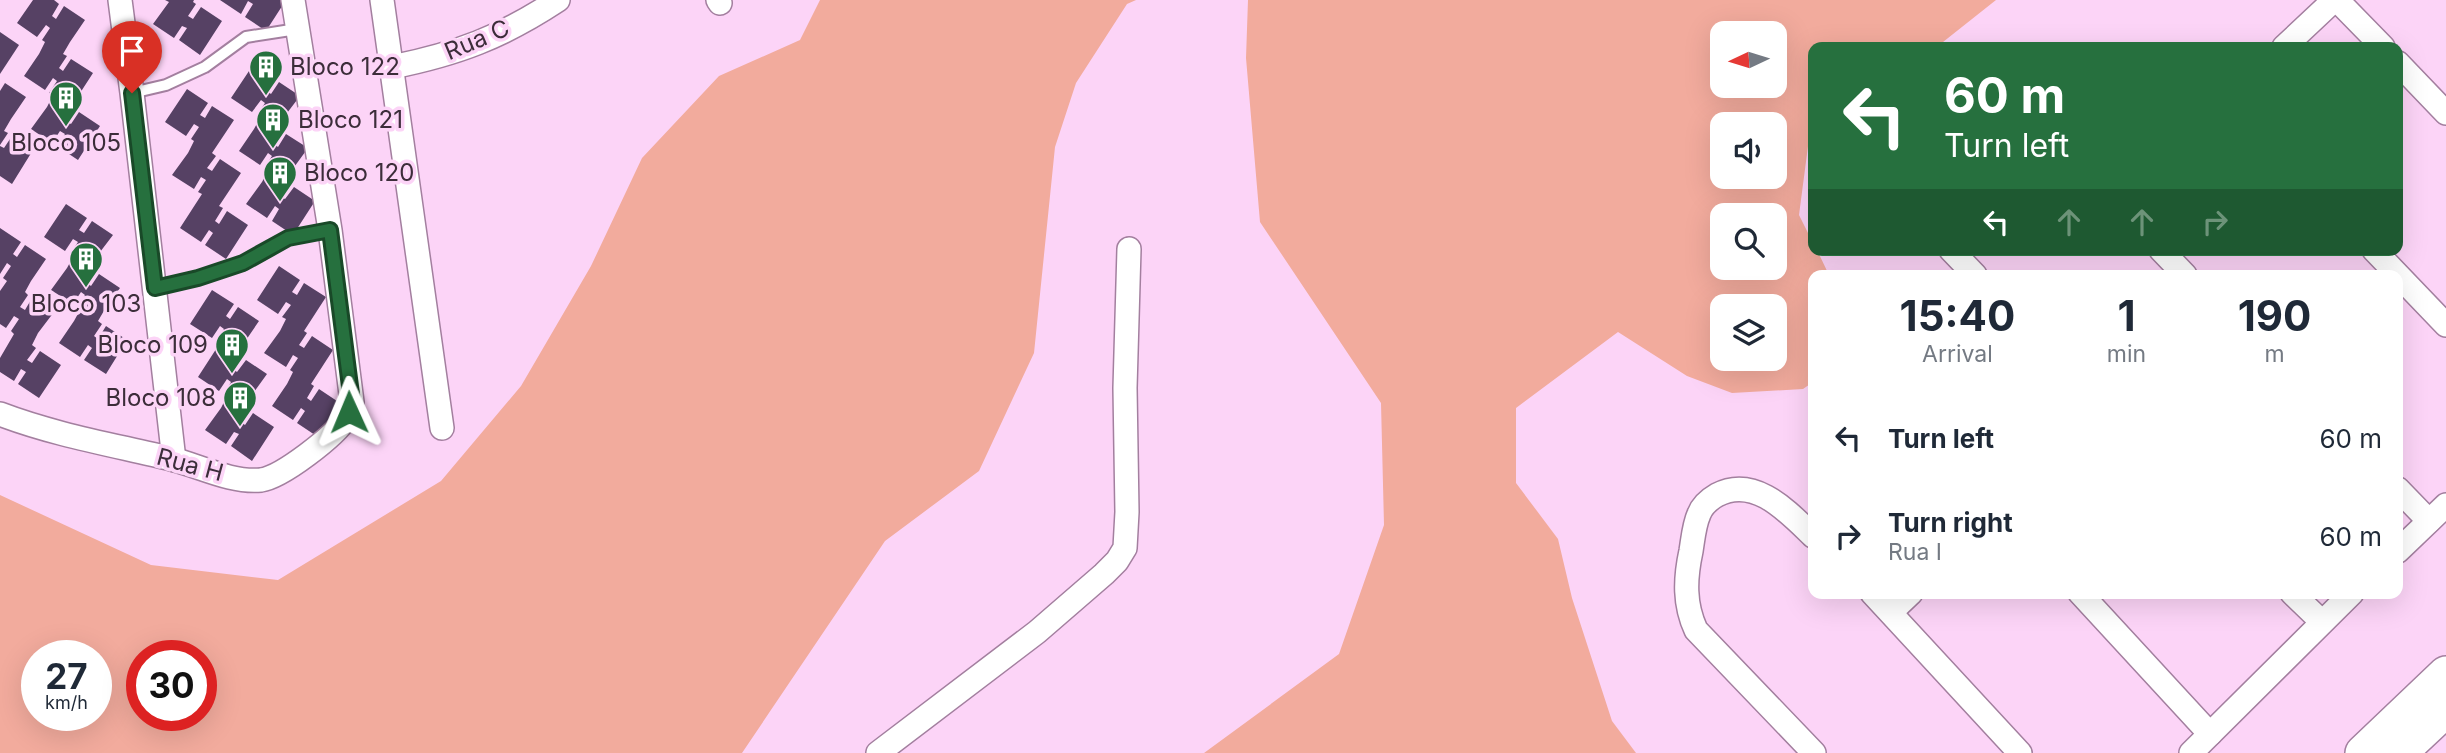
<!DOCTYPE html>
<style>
:root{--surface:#fff;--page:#f6f6f7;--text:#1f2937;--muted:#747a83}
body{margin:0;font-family:Inter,sans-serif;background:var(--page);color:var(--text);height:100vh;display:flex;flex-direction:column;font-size:26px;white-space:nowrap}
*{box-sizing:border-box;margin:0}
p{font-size:23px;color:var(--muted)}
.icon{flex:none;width:38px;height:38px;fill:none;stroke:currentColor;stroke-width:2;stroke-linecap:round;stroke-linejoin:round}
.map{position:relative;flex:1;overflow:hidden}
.drawer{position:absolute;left:1808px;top:270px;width:595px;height:329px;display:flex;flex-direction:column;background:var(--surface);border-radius:14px;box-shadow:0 7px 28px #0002}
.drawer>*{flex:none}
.guide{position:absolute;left:1808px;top:42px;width:595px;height:214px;border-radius:14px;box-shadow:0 7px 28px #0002;background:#26703e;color:#fff;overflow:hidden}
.needle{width:46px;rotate:266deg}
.tools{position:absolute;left:1710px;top:21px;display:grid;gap:14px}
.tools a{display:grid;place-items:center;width:77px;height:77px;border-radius:14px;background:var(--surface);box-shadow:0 7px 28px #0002;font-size:35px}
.speed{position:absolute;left:21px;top:640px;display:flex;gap:14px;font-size:35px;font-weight:700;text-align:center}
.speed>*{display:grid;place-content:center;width:91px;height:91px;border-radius:50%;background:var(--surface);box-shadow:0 7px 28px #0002;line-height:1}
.speed small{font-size:18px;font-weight:400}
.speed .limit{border:10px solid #d22;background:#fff;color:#111}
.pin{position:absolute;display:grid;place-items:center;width:60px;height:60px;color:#fff;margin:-72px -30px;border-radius:50% 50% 50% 0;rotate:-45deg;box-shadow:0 0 7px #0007}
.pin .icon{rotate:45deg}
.me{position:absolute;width:77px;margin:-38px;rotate:359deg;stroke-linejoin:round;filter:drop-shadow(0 0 5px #0008)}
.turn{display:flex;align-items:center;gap:24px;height:147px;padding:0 21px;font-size:32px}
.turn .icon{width:91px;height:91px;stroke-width:2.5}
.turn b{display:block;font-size:49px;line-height:60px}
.lanes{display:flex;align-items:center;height:66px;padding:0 21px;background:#0003;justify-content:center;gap:35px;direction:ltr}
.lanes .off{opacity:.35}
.eta{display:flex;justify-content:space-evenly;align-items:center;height:119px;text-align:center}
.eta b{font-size:42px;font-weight:700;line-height:49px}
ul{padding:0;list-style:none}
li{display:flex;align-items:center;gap:21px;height:98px;padding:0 21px}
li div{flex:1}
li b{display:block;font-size:26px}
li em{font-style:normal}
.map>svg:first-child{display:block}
</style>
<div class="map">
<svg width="2446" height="753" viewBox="0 0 2446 753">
<rect width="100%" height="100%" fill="#fcd4f7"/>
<g fill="#f2ab9d" fill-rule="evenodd">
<path d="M820 0H1136L1127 4 1076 83 1055 147 1034 353 979 471 885 541 742 753H0V495L151 565 278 580 441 481 521 386 591 266 642 158 719 76 800 40ZM37 656H96V716H37ZM142 656H201V716H142Z"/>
<path d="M1248 0H1996L1943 42 1912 47H1813V108L1799 215 1813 243V250H1817L1829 275H1813V382L1803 389 1732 393 1687 376 1618 332 1516 408V483L1558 539 1572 598 1612 721 1636 753H1204L1339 654 1384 525 1381 403 1260 222 1246 58ZM1722 33H1774V86H1722ZM1722 124H1774V177H1722ZM1722 215H1774V268H1722ZM1722 306H1774V359H1722Z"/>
</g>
<g fill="#564164">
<polygon points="33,0 54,0 59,4 52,16 56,19 64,6 85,20 70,42 63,54 67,56 59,68 63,71 71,59 93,73 71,107 74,109 66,121 71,124 79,112 100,126 78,160 57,146 65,134 60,131 52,143 31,129 47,107 53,95 49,93 57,81 53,78 45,90 24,76 39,54 45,42 42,40 50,28 46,25 37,37 17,23"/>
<polygon points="165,0 194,0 193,2 196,4 188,16 193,19 201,7 222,21 200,55 179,40 187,28 182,26 174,38 153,24 169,2"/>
<polygon points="220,0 286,0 266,31 245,17 253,4 248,1 241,14"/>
<polygon points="0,32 19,45 0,74"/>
<polygon points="253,65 274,79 267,91 271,94 279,82 300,96 284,117 278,129 282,132 274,144 278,147 286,134 308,148 292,170 286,182 289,184 281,197 285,199 294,187 315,201 293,235 272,221 279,209 275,206 267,218 246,204 262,182 268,171 264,168 272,156 268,153 260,165 239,151 254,129 260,118 257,115 265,103 261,100 252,112 231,98"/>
<polygon points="5,83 26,97 11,119 4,131 8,133 0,145 0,91"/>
<polygon points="187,89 208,103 200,115 205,118 212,106 234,120 212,153 216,156 207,168 212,171 220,159 241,173 219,206 223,208 215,221 219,224 227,211 248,225 226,259 205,245 213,233 209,230 201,242 180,228 202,194 198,192 206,180 201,177 194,189 172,175 188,153 194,141 191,139 199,127 194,124 186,136 165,122"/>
<polygon points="12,136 33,150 12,184 0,176 0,146 4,148"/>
<polygon points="66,204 87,218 79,230 84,233 92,221 113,235 97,256 91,268 94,271 87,283 91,286 99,274 120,288 105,309 98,321 102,324 94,336 98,339 106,326 127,340 106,374 84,360 92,348 88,345 80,357 59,343 74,321 80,310 77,307 85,295 81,292 73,304 51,290 67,268 73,257 70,254 78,242 73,239 65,251 44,237"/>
<polygon points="0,228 21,242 13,254 17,257 25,245 46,259 31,281 25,292 28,295 20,307 25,310 32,298 54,312 38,333 32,345 36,348 27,360 32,363 40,351 61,365 39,398 18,384 26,372 21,369 14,381 0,372 0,358 14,334 11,331 19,319 14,316 6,328 0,324 0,291 7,281 3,278 11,266 7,263 0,274"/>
<polygon points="279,266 300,280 292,292 297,295 304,283 326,297 304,331 307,333 299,345 304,348 312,336 333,350 311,384 314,386 307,398 311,401 319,389 340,403 318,437 297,423 305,411 301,408 293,420 272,406 287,384 293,372 290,370 298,358 293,355 286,367 264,353 280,331 286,319 282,317 291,305 286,302 278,314 257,300"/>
<polygon points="212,290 234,304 226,316 230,319 238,307 259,321 244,343 238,355 241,357 233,369 237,372 246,360 267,374 251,396 245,408 248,410 241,422 245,425 253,413 274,427 252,461 231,446 239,434 234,432 226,444 205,430 221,408 227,396 224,394 231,382 227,379 219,391 198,377 220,343 216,341 224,329 220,326 212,338 190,324"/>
</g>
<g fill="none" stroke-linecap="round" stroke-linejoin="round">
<g stroke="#a37f9f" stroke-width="14">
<g id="service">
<polyline points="132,93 166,85 205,67 246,37 297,29"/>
<polyline points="155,288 198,278 243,263 288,238 330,230"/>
</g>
</g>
<g stroke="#a37f9f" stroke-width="26">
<g id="minor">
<polyline points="120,0 132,93 174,460"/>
<polyline points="382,0 442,428"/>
<polyline points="718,0 720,3"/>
<polyline points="2337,0 2383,47"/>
<polyline points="2284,47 2334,0"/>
<polyline points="2398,63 2446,113"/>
<path d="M392 67C457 54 502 37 558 0"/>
<polyline points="1951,250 1975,275"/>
<polyline points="2161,250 2185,275"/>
<polyline points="2374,250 2446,325"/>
<path d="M0 414C55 435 114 445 172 459 199 466 232 483 261 480 282 477 335 436 346 418 349 413 350 408 352 402L330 230 293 0"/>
<polyline points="2398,489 2429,521"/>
<path d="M1813 536C1788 512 1755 475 1717 495 1710 499 1702 506 1699 514 1694 525 1693 539 1691 551 1685 579 1684 604 1696 630L1814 753"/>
<polyline points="2398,551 2446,505"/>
<polyline points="1872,593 2020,753"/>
<polyline points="2080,593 2210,734"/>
<polyline points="2292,593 2322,622"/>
<polyline points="1891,612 1911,593"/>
<polyline points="878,753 1037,632 1104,574 1117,561 1125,548 1127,512 1125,388 1129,249"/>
<polyline points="2191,753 2352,593"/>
</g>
</g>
<g stroke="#a37f9f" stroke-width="38">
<g id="primary">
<polyline points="2363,753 2446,674"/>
<polyline points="2399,753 2446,709"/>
</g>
</g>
<use href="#service" stroke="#fff" stroke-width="10"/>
<use href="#minor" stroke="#fff" stroke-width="23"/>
<use href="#primary" stroke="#fff" stroke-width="35"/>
</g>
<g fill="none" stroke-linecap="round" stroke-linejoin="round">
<g stroke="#194928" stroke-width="18">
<polyline id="route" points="132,93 155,288 198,278 243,263 288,238 330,230 352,402 349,412"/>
</g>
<use href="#route" stroke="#26703e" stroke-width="12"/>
</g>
<defs>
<g id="building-pin" transform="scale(1.75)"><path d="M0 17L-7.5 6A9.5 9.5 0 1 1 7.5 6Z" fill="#26703e" stroke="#fcd4f7"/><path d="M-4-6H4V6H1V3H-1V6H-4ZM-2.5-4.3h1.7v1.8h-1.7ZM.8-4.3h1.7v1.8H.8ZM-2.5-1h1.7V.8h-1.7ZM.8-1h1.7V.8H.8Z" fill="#fff"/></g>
</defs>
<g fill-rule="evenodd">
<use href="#building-pin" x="266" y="67"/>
<use href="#building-pin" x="66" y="98"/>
<use href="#building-pin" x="273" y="120"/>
<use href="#building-pin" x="280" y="173"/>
<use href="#building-pin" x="86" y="259"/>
<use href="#building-pin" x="232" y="345"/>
<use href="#building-pin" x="240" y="398"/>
</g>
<g text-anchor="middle" stroke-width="7" stroke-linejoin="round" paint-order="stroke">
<g font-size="24" fill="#3c2d3a" stroke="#fcd4f7">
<text transform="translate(477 40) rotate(-23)" y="8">Rua C</text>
<text transform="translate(190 465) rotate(15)" y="8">Rua H</text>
</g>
<g font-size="24" fill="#3c2d3a" stroke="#fcd4f7" text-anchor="start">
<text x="290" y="75">Bloco 122</text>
<text x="298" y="128">Bloco 121</text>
<text x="66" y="151" text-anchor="middle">Bloco 105</text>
<text x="304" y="181">Bloco 120</text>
<text x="86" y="312" text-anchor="middle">Bloco 103</text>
<text x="208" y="353" text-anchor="end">Bloco 109</text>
<text x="216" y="406" text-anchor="end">Bloco 108</text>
</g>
</g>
</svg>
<div class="tools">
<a><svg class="needle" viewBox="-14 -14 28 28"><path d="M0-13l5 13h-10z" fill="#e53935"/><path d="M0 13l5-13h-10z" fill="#747a83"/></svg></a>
<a><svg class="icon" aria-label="sound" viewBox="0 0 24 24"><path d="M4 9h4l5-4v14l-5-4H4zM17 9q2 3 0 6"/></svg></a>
<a><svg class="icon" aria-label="search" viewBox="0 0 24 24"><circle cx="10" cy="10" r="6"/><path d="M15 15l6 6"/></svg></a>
<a><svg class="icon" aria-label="layers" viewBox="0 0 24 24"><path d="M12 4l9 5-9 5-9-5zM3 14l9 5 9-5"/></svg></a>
</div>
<div class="speed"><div>27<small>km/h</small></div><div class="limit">30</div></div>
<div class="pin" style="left:132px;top:93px;background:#d93025"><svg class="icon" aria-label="arrive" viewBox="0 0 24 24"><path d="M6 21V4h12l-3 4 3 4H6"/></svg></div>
<svg class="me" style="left:349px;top:412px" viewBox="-20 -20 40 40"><path d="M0-17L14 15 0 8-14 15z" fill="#26703e" stroke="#fff" stroke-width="4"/></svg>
<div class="guide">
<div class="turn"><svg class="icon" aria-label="left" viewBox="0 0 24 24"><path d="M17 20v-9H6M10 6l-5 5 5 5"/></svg><div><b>60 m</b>Turn left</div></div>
<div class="lanes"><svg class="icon" aria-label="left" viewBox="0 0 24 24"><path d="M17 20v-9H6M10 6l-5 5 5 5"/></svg><svg class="icon off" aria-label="ahead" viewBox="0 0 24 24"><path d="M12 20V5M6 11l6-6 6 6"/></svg><svg class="icon off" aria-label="ahead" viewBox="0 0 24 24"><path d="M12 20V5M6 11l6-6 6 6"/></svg><svg class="icon off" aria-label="right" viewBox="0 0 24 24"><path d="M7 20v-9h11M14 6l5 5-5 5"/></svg></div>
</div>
<section class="drawer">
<div class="eta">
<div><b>15:40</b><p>Arrival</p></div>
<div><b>1</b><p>min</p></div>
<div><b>190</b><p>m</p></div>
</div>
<ul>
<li><svg class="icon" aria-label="left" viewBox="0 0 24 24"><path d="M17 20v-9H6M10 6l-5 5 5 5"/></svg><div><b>Turn left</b></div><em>60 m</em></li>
<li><svg class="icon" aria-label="right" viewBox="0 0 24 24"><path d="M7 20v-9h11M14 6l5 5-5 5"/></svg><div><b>Turn right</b><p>Rua I</p></div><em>60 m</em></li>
</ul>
</section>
</div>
